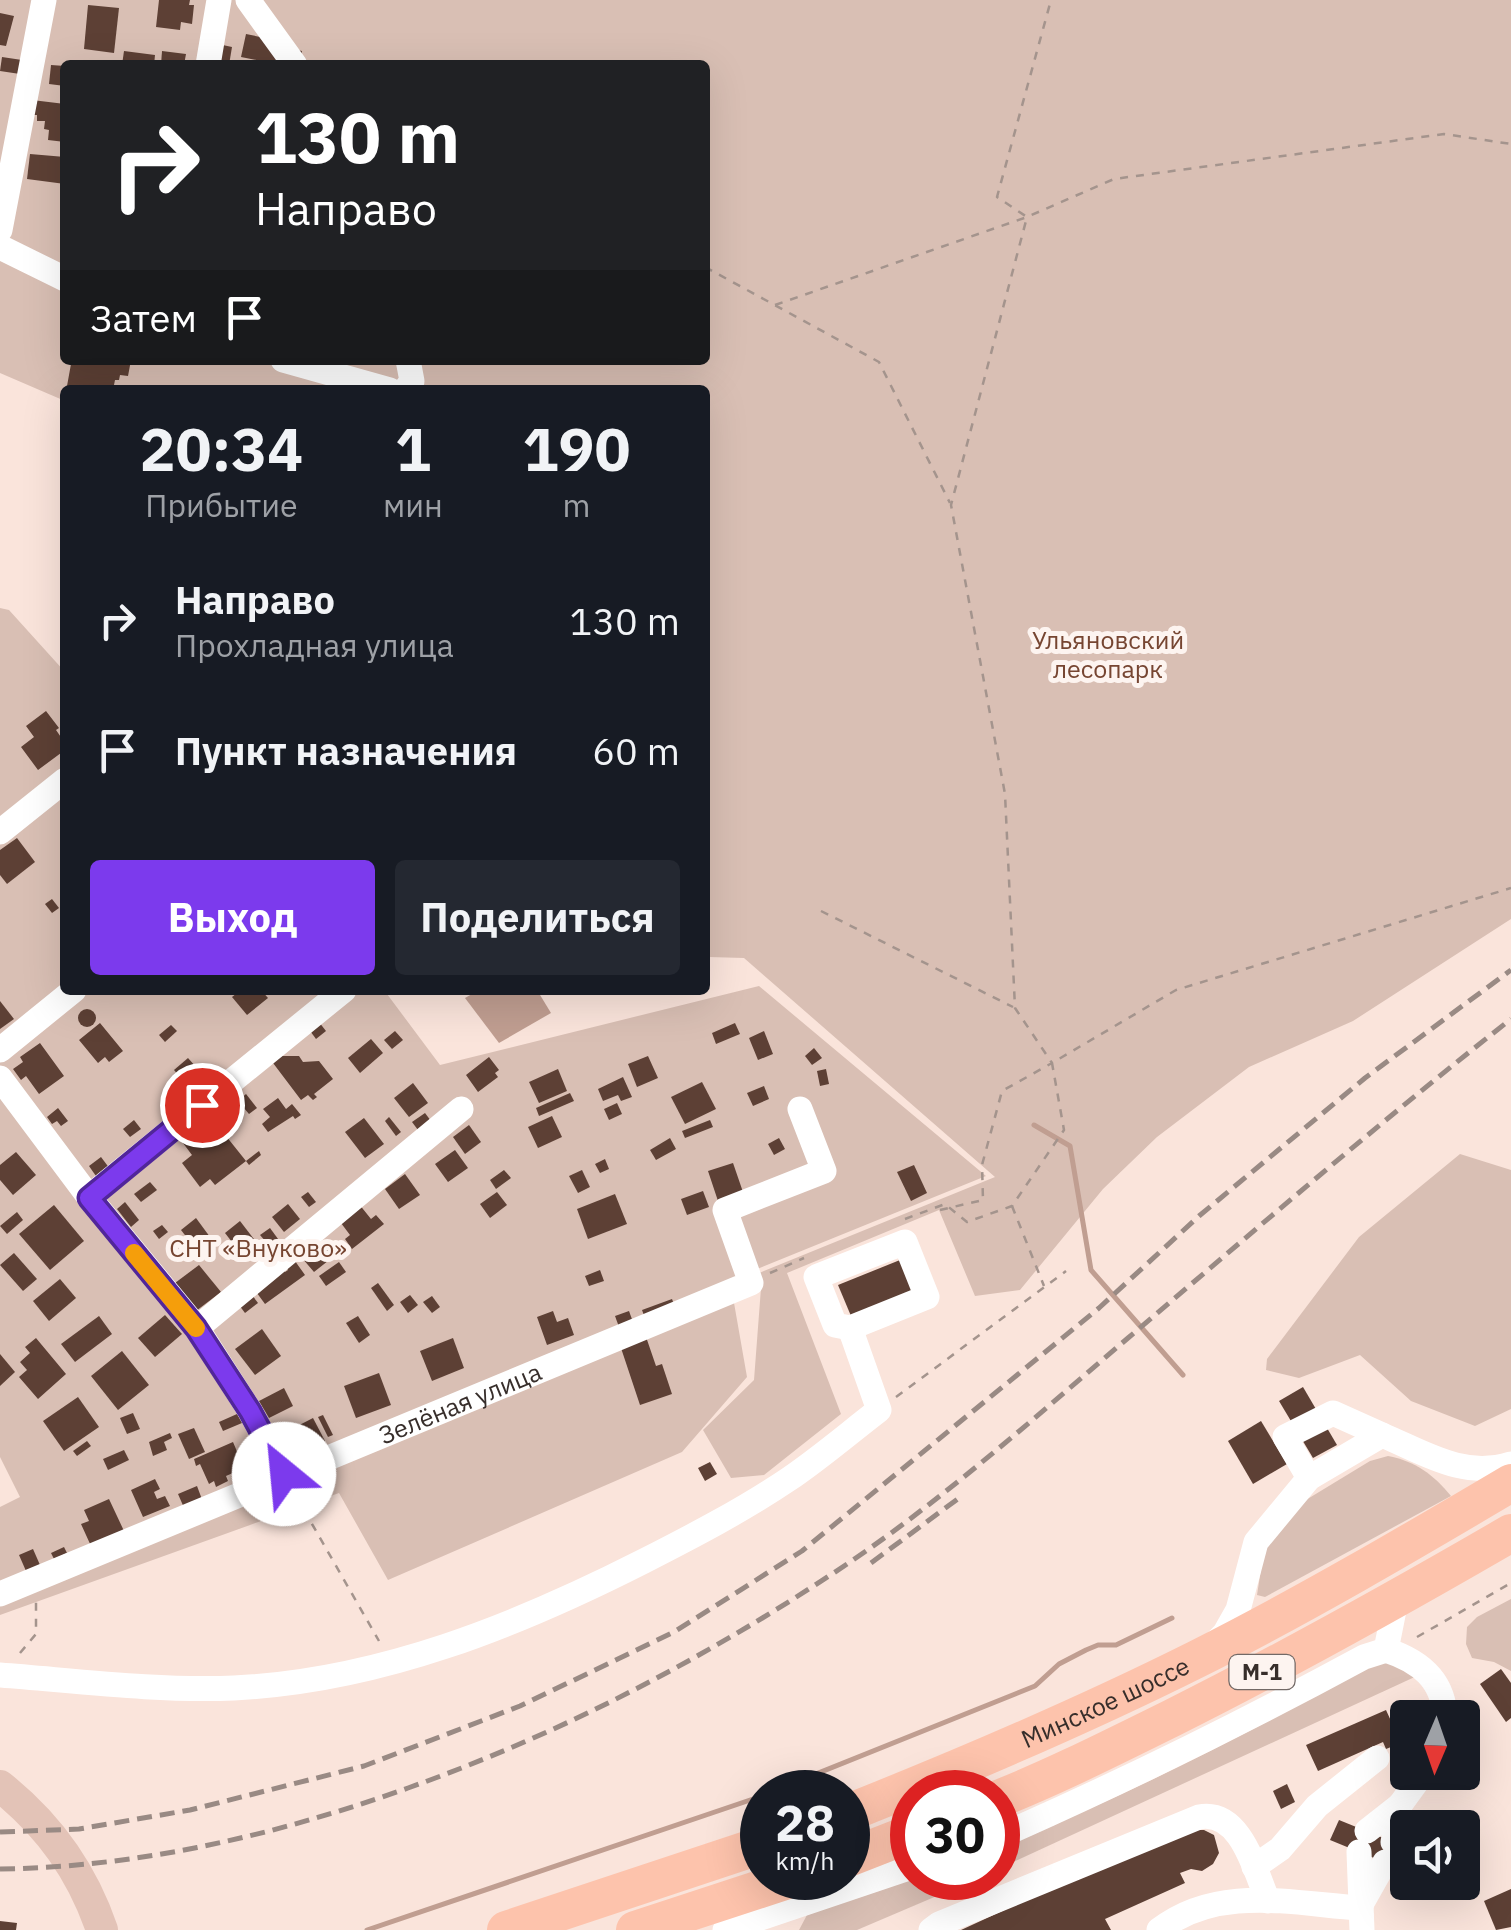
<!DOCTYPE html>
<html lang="ru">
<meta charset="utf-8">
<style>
:root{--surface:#171b24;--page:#242831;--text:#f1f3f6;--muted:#9ea1a6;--accent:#7c3aed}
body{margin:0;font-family:"IBM Plex Sans",sans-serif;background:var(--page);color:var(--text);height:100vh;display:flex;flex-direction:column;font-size:38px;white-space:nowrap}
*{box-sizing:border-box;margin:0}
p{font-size:32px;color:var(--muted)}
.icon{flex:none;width:55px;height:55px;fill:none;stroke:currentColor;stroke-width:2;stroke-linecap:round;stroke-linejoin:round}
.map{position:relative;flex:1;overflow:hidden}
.panel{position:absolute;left:60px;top:385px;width:650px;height:610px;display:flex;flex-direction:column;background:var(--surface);border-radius:10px;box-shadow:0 10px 40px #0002}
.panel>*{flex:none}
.top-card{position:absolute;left:60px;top:60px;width:650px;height:305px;border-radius:10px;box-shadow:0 10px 40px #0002;background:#202124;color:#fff;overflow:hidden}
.needle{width:65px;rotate:182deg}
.fabs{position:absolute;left:1390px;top:1700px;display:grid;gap:20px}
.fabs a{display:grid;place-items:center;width:90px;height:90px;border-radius:10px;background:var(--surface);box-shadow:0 10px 40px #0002;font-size:50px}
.speed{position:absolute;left:740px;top:1770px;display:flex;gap:20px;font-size:50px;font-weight:700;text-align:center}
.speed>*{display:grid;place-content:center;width:130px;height:130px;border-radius:50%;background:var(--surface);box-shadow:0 10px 40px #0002;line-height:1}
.speed small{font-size:25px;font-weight:400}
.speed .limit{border:15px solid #d22;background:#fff;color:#111}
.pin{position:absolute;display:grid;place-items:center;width:85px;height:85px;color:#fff;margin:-42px;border:5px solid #fff;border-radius:50%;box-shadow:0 2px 10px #0007}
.me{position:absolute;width:110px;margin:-55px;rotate:332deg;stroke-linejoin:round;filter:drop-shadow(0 0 8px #0008)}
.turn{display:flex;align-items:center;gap:35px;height:210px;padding:0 30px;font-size:45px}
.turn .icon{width:130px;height:130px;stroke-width:2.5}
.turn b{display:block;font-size:70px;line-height:85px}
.then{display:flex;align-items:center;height:95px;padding:0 30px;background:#0003;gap:20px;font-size:38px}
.eta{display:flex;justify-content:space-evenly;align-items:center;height:170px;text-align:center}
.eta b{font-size:60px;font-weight:700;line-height:70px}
.action{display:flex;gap:20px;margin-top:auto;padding:20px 30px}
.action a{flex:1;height:115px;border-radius:10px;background:var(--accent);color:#fff;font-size:40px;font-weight:700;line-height:115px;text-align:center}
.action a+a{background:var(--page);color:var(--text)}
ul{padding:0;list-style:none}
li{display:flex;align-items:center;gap:30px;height:130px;padding:0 30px}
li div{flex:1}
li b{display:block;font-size:38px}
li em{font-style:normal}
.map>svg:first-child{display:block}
</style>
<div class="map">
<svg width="1511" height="1930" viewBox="0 0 1511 1930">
<rect width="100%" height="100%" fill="#fae4db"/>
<g fill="#d9bfb4" fill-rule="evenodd">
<path d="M0 0H1511V919L1353 1021 1249 1067 1157 1137 1103 1189 1020 1290 975 1296 939 1210 787 1273 841 1414 764 1475 731 1478 703 1430 754 1380 761 1288 759 1273 995 1177 744 958 709 957 705 953V390H65V401L0 373ZM65 65H705V360H65Z"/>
<polygon points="0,608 9,610 65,672 65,990 384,990 440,1065 759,986 986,1176 730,1280 747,1377 682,1452 388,1580 339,1493 0,1615 0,1507 20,1497 0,1457"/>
<polygon points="1460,1154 1511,1170 1511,1409 1475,1426 1411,1401 1360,1355 1299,1378 1266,1370 1267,1359 1359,1237"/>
<path d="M1388 1456C1415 1461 1434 1475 1451 1496L1265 1597 1257 1595 1264 1550 1296 1506 1370 1461Z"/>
<polygon points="1511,1599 1511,1671 1494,1662 1472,1658 1466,1644 1467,1627 1477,1617"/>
<path d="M1387 1661 1419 1675 998 1869V1846C1129 1797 1254 1729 1377 1663Z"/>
<polygon points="912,1878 979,1878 857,1930 799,1930 807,1915"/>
</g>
<polygon fill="#c09e91" points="479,990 537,990 551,1013 499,1043 465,998"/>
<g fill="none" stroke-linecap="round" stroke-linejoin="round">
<g stroke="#c09e91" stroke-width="5">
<polyline points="1034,1125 1070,1146 1091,1270 1183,1375"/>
<polyline points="771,1792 1035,1686 1059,1664 1086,1650 1098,1645 1116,1645 1172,1618"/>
<polyline points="367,1930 762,1796"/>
</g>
</g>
<g fill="#5d4035">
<polygon points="159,0 190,0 189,5 194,5 192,24 181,22 180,30 156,27"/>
<polygon points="88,5 119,8 114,53 84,49"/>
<polygon points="0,13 14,16 6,46 0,45"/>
<polygon points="246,34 265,38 264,43 302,51 299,65 281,65 241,57"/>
<polygon points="218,44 232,47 229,65 214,63"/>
<polygon points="124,51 155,55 154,65 122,65"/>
<polygon points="162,51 186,54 184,65 161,65"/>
<polygon points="2,57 22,60 20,74 0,71"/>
<polygon points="51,65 65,66 65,86 49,84"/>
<polygon points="32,100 65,104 65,142 48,140 49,130 44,129 45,121 37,121 37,115 31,115"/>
<polygon points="30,154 65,157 65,184 27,179"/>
<polygon points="79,360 131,360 128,376 120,375 119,380 115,380 113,390 85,390 67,386 71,364 78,365"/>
<polygon points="46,711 59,728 56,730 65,743 65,750 38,770 21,747 34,737 26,726"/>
<polygon points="17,838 35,862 7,884 0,875 0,850"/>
<polygon points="52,899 59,908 52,913 45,904"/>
<polygon points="241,990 261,990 268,998 247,1015 232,997"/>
<polygon points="0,1001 14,1019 0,1029"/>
<circle cx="87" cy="1018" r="9"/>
<polygon points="315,1017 326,1031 316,1039 305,1024"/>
<polygon points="100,1023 123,1051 109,1062 105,1057 98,1063 79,1040"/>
<polygon points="735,1023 740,1034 716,1044 712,1033"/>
<polygon points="171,1025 177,1031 165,1042 159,1035"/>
<polygon points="395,1031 403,1040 392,1049 384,1040"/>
<polygon points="764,1031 773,1054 758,1060 749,1038"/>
<polygon points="371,1039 383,1053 360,1073 348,1058"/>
<polygon points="40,1043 64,1076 39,1094 26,1076 21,1080 13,1069 23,1062 20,1057"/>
<polygon points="814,1048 822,1058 812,1065 805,1056"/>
<polygon points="282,1056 299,1056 303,1062 319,1061 333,1079 314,1094 317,1097 313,1100 308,1095 301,1100 270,1059"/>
<polygon points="648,1056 658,1078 637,1087 628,1064"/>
<polygon points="489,1057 499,1070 495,1073 498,1077 478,1092 466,1075"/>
<polygon points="188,1058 204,1076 190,1088 174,1070"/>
<polygon points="558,1069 567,1091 539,1103 529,1082"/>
<polygon points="826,1069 829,1084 820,1086 817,1071"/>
<polygon points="623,1077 632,1097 621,1101 618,1095 603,1101 598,1089"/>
<polygon points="702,1082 716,1109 685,1124 671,1097"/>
<polygon points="413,1083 428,1103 409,1117 394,1098"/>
<polygon points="764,1086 769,1099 753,1106 747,1093"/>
<polygon points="570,1093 574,1101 539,1116 536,1108"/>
<polygon points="231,1094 241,1108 227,1119 216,1105"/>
<polygon points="246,1094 257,1108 249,1114 238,1101"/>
<polygon points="278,1098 286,1109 292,1104 301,1115 295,1119 293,1116 268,1132 262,1124 270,1117 263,1109"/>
<polygon points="617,1103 622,1114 609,1120 604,1109"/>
<polygon points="58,1108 68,1121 61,1126 57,1121 52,1124 47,1117"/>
<polygon points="425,1113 431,1121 418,1130 412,1122"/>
<polygon points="210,1116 246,1161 259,1151 261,1155 249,1165 246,1161 215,1185 210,1179 200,1187 182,1163 192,1155 183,1143 192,1136 189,1132"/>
<polygon points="552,1116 562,1137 538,1148 528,1127"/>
<polygon points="389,1117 401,1132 396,1136 385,1121"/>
<polygon points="364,1118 384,1144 365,1158 345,1132"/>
<polygon points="134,1120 141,1129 130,1137 123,1129"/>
<polygon points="710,1120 713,1127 685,1138 682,1131"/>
<polygon points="469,1125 481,1142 465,1154 453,1137"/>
<polygon points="670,1138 676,1149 656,1160 650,1150"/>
<polygon points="779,1138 785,1149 774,1155 768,1144"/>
<polygon points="455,1150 468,1168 448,1182 435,1164"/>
<polygon points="16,1152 36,1175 13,1195 0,1180 0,1165"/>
<polygon points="101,1157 110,1169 98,1179 89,1166"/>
<polygon points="605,1159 609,1169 600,1173 595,1164"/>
<polygon points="733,1163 743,1192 718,1201 708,1171"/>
<polygon points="914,1165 927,1193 911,1201 897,1172"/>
<polygon points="504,1170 511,1178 496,1189 490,1180"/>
<polygon points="582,1170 590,1187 578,1193 569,1176"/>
<polygon points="405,1174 420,1195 399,1209 385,1189"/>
<polygon points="150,1182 157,1190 141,1202 134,1194"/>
<polygon points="703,1191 709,1207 687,1215 681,1199"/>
<polygon points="308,1192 316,1202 309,1207 301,1197"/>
<polygon points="497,1192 507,1205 490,1218 480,1204"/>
<polygon points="615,1194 627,1224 588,1239 577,1209"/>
<polygon points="125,1202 139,1220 131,1227 117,1209"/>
<polygon points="288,1204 300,1219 284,1232 272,1217"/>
<polygon points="359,1204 371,1219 376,1215 384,1224 352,1249 345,1239 350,1235 338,1219"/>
<polygon points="54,1205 84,1241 50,1270 19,1234"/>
<polygon points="17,1212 23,1220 7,1234 0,1226"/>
<polygon points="196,1218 210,1237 195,1248 181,1230"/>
<polygon points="240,1221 260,1247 245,1259 225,1233"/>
<polygon points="162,1225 168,1232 159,1239 153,1231"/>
<polygon points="270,1228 281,1243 272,1249 260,1235"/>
<polygon points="312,1238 321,1251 330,1244 338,1253 314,1272 296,1251"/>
<polygon points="14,1253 37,1279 23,1291 0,1265"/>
<polygon points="290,1254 305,1275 265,1304 251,1285 280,1264 285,1272 288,1270 282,1260"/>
<polygon points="900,1260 913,1291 851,1316 838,1285"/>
<polygon points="339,1262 346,1272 326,1286 319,1276"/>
<polygon points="199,1265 221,1292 196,1311 175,1283"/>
<polygon points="600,1270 604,1281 589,1286 585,1276"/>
<polygon points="60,1279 76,1298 49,1321 33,1301"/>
<polygon points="378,1283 394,1305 387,1311 371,1288"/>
<polygon points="249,1291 258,1303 245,1313 236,1301"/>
<polygon points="410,1295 418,1305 408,1313 400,1302"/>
<polygon points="432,1296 440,1307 432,1313 423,1302"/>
<polygon points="672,1299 675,1307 645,1318 642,1310"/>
<polygon points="553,1311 557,1322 568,1318 574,1335 547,1345 537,1317"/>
<polygon points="629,1311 633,1322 619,1327 615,1316"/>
<polygon points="165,1315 182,1334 155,1357 138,1338"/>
<polygon points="99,1316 112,1334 75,1362 61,1344"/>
<polygon points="358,1316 370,1335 359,1343 346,1323"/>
<polygon points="262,1329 281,1356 255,1375 235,1349"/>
<polygon points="644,1331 656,1366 662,1364 672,1394 640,1405 620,1345"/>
<polygon points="36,1338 66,1374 38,1399 19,1377 27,1370 20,1362 30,1353 25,1347"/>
<polygon points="453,1338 464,1368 432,1381 420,1351"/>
<polygon points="122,1351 149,1385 118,1410 91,1376"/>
<polygon points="0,1354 15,1372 0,1386"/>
<polygon points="379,1373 391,1405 356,1418 344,1386"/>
<polygon points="1303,1387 1337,1445 1313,1458 1279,1401"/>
<polygon points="284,1388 293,1406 269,1418 259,1401"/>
<polygon points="78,1397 99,1427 64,1451 43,1421"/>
<polygon points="133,1413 140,1429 127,1434 120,1418"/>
<polygon points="237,1414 242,1423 223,1431 219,1422"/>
<polygon points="323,1415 333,1435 328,1437 318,1417"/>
<polygon points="313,1418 325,1441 296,1456 284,1433"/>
<polygon points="1261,1421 1287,1464 1253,1484 1228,1441"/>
<polygon points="194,1428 205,1452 189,1459 178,1434"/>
<polygon points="170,1433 172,1438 164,1442 167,1450 153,1456 149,1442"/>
<polygon points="87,1441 91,1446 77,1456 73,1451"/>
<polygon points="233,1442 244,1468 226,1476 228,1481 216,1487 214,1481 209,1484 200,1464 196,1466 194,1459"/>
<polygon points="124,1450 129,1460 108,1470 103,1459"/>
<polygon points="710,1462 717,1474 705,1481 698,1468"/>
<polygon points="155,1479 160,1489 154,1492 157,1499 165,1496 170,1506 143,1517 131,1490"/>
<polygon points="197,1486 203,1502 185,1510 178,1494"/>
<polygon points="109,1499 124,1531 91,1546 81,1524 89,1521 84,1510"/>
<polygon points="64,1547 67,1553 54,1559 51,1553"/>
<polygon points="33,1549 40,1565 26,1571 19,1555"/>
<polygon points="1501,1669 1511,1683 1511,1718 1506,1722 1480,1684"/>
<polygon points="1386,1710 1401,1743 1386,1749 1383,1742 1318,1771 1306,1745"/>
<polygon points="1287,1784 1295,1802 1281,1809 1273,1791"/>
<polygon points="1339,1820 1408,1848 1408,1872 1330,1840"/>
<polygon points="1191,1830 1204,1830 1214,1835 1219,1853 1213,1864 1202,1871 1191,1869 1180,1873 1185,1883 1105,1919 1111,1930 961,1930 1165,1836"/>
<polygon points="1511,1889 1511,1927 1496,1930 1484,1901"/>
<polygon points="0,1921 17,1923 16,1930 0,1930"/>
</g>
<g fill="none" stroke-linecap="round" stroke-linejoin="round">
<g stroke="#a4948d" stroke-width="2.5" stroke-dasharray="8 8" stroke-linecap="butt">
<polyline points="705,267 879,362 950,503"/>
<polyline points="775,305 1027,217 1114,179 1444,134 1511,144"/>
<polyline points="821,911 1013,1007"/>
<polyline points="1012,1206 1044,1286"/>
<polyline points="940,1210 983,1200 982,1165 1002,1091 1052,1063 1015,1008 1005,794 951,505 1027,217 997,197 1051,0"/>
<polyline points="905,1219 945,1204 967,1222 1012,1206 1064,1130 1052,1063 1176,990 1511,888"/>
<polyline points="770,1273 804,1258"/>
<polyline points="896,1397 1066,1271"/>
<polyline points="296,1496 379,1641"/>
<polyline points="1417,1637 1511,1583"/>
<polyline points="20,1653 36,1634 36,1602"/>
</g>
<g stroke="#fff" stroke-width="25">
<polyline points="248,0 295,65"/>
<polyline points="208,65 219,0"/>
<polyline points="0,230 44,0"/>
<polyline points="0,247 65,279"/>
<polyline points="283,360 390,390"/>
<polyline points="405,390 412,381 408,360"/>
<polyline points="0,832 65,780"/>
<polyline points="0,1050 74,990"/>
<polyline points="0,1078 89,1197 197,1328 250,1411 284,1474"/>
<polyline points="89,1197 344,990"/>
<polygon points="905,1242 927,1297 850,1328 835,1325 816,1277"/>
<polyline points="197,1328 461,1109"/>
<polyline points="1309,1478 1285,1437 1333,1413 1382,1435"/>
<path id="s1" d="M0 1594 751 1283 725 1210 824 1171 800 1109"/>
<path d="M1212 1646 1225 1633 1238 1610 1256 1542 1309 1478 1382 1435C1425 1453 1463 1479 1511 1464"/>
<path d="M1386 1650C1420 1661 1444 1680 1445 1718"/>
<path d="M0 1675C78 1681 157 1691 234 1688 379 1681 516 1626 644 1561 693 1536 743 1510 789 1479 820 1458 849 1433 879 1410L850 1328"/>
<polyline points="1367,1831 1400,1805 1424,1772"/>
<path d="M998 1837C1123 1782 1244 1722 1364 1657L1386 1650 1396 1600"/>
<polyline points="1393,1842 1400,1805"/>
<polyline points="1359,1852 1362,1930"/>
<polyline points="1254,1867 1280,1849 1317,1806 1377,1758"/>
<polyline points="1359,1908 1385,1862"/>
<polyline points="725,1930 912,1867"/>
<path d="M931 1930 939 1924 1199 1817C1241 1809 1255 1871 1268 1901"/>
<path d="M1159 1930C1217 1885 1290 1903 1359 1908"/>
</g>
<path stroke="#e3c3b7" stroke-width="32" d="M0 1786C49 1825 82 1871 102 1930"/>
<g stroke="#fdc3ac" stroke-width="38">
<path d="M998 1799C1056 1776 1113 1747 1170 1719 1286 1661 1399 1598 1511 1533"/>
<path id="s2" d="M848 1813C966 1766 1083 1716 1197 1659 1304 1605 1408 1544 1511 1483"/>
<polyline points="848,1858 912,1833"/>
<polyline points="506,1930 762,1845"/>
<polyline points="635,1930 794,1878"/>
</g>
<g stroke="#998a84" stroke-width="5" stroke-dasharray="15 8" stroke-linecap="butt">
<polyline points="871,1563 959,1498"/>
<polyline points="0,1832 79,1829 190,1810 364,1766 520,1706 674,1632 802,1551 1099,1308 1199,1216 1365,1078 1511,970"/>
<path d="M0 1869C141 1867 276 1835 408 1788 557 1735 696 1663 829 1576 935 1507 1032 1420 1128 1338 1255 1230 1380 1122 1511 1019"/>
</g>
</g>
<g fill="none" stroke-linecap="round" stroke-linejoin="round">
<g stroke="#51269a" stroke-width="25">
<polyline id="route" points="202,1105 89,1198 196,1328 250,1411 284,1474"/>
</g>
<use href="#route" stroke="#7c3aed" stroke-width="18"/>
<polyline stroke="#f59e0b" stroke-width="18" points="134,1253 196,1328"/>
</g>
<g text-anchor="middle" stroke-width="10" stroke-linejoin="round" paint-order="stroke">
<rect fill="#fdf4f0" stroke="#726966" stroke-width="2.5" x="1229.5" y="1655" width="65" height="34" rx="8"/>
<g font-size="22" font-weight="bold" fill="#372e2b">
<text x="1262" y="1680">М-1</text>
</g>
<g font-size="25" fill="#764531" stroke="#fdf4f0">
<text x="1108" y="649">Ульяновский<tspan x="1108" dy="29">лесопарк</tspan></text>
<text x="258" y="1257">СНТ «Внуково»</text>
</g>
<g font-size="25" fill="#372e2b" stroke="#fdf4f0">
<text dy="9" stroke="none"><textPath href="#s1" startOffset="498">Зелёная улица</textPath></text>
<text dy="9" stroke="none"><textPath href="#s2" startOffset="280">Минское шоссе</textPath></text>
</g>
</g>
</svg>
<div class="fabs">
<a><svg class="needle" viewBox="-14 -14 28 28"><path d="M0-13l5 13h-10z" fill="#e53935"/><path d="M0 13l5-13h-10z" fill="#9ea1a6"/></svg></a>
<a><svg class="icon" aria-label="sound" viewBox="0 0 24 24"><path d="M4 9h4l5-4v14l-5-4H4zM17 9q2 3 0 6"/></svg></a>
</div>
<div class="speed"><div>28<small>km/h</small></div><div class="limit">30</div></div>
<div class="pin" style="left:202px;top:1105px;background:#d93025"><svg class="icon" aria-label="arrive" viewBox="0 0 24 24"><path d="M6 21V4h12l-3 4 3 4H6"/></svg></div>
<svg class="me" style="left:284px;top:1474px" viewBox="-20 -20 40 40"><circle r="19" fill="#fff"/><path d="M0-13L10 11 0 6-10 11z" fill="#7c3aed"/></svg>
<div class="top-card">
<div class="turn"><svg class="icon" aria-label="right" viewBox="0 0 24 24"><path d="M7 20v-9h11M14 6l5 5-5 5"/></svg><div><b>130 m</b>Направо</div></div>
<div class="then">Затем<svg class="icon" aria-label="arrive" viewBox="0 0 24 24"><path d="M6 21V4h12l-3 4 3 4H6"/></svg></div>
</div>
<section class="panel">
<div class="eta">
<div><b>20:34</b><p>Прибытие</p></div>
<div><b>1</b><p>мин</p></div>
<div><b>190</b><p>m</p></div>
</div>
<ul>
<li><svg class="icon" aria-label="right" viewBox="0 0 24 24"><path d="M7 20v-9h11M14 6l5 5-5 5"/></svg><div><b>Направо</b><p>Прохладная улица</p></div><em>130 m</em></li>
<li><svg class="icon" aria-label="arrive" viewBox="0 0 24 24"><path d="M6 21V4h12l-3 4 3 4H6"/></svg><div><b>Пункт назначения</b></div><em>60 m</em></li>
</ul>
<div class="action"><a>Выход</a><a>Поделиться</a></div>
</section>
</div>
